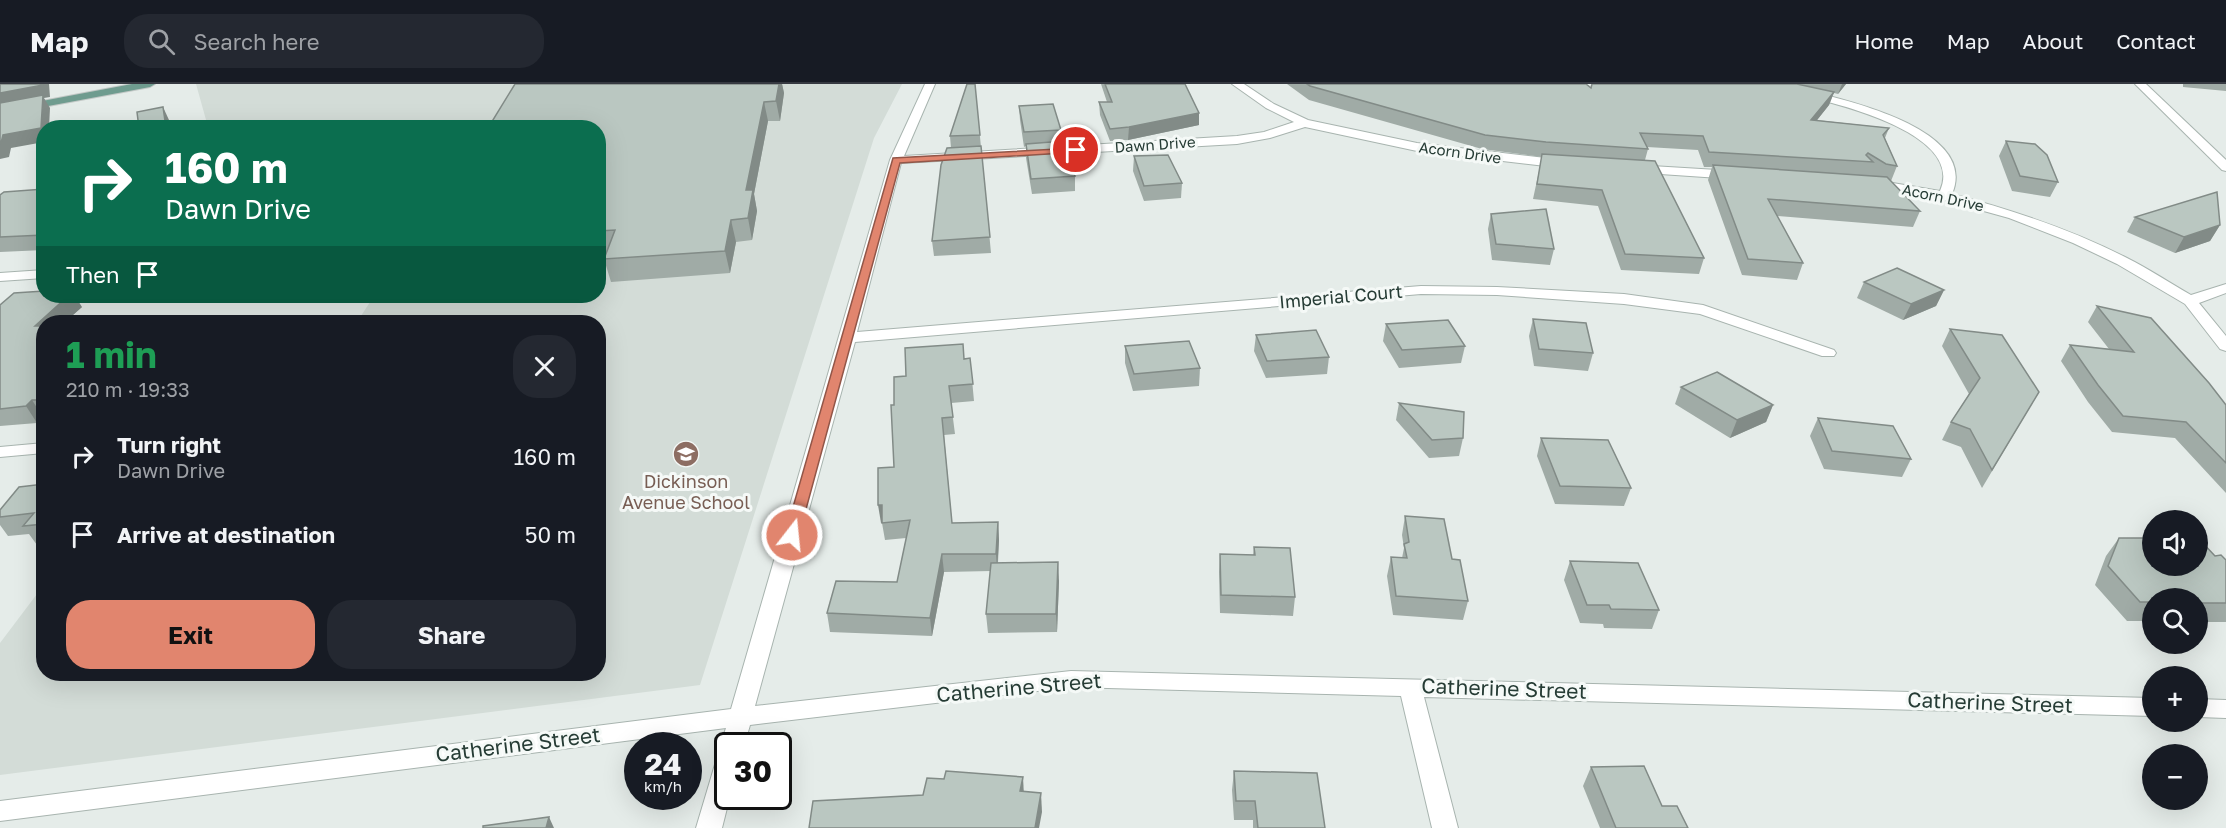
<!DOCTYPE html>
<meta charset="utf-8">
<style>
:root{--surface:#171b24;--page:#242831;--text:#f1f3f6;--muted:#9ea1a6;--line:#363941;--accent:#e1856e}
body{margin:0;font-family:"Golos Text",sans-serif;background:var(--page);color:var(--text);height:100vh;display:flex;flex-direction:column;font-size:22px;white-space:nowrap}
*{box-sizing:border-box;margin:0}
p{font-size:20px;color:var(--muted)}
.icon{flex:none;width:33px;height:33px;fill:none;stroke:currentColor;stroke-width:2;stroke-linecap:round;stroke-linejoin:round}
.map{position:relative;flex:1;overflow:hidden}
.sheet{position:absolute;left:36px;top:231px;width:570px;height:366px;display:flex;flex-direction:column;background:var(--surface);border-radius:24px;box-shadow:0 6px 24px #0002}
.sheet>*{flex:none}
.guide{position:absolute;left:36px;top:36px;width:570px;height:183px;border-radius:24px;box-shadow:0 6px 24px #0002;background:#0b6e4f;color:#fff;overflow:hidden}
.fabs{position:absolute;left:2142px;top:426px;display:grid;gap:12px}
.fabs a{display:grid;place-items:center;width:66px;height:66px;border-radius:50%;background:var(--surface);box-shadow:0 6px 24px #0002;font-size:30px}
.speed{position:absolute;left:624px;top:648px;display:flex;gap:12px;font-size:30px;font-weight:700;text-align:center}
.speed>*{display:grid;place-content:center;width:78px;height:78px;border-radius:50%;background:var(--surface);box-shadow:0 6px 24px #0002;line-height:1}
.speed small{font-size:15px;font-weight:400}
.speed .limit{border:3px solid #111;border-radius:9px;background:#fff;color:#111}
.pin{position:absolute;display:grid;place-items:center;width:51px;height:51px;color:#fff;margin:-26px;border:3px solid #fff;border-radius:50%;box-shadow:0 2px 6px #0007}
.me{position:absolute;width:66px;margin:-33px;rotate:16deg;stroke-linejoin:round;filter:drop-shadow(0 0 4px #0008)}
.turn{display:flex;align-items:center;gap:21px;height:126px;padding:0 30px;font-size:27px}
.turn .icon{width:78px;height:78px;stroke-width:2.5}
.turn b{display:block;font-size:42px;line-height:51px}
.then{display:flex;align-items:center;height:57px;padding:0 30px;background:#0003;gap:12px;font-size:22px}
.round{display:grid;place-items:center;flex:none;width:63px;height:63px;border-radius:24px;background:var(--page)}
.headline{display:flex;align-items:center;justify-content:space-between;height:102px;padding:0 30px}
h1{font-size:36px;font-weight:700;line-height:45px;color:#1e9e55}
.primary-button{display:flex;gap:12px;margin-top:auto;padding:12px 30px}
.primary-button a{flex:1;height:69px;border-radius:24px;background:var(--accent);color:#111;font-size:24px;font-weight:700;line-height:69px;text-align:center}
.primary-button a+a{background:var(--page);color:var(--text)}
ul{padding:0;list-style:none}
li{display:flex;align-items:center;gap:18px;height:78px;padding:0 30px}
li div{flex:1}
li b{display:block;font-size:22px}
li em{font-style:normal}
header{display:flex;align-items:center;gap:36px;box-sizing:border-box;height:84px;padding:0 30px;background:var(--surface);border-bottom:2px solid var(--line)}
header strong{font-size:28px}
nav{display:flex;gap:33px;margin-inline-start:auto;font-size:21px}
.search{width:420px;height:54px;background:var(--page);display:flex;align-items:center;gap:15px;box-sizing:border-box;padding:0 21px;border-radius:24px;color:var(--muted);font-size:22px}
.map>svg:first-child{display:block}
</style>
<header>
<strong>Map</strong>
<div class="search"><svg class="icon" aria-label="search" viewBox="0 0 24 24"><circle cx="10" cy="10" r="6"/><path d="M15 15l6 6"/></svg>Search here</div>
<nav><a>Home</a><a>Map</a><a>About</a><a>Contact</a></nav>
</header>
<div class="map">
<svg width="2226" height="744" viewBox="0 0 2226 744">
<rect width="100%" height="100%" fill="#e5ece9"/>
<polygon fill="#d3dcd7" points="196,0 902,0 874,54 700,601 0,691 0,559 43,502 44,590 598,590 598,238 357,238 374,212 598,212 598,44 208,43"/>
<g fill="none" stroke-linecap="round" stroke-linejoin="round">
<g stroke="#a8b4af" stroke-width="2">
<g id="minor">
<polygon points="925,0 935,0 904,72 1237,52 1264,48 1294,38 1266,24 1232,0 1244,0 1274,20 1308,36 1417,59 1563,76 1569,80 1563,84 1417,67 1305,43 1270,54 1237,60 901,79 857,248 1421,202 1497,203 1624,210 1703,221 1834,266 1836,269 1834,272 1822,272 1700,230 1624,220 1497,211 1421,210 855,258 755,622 1071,587 2152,614 2152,632 1424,613 1458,744 1432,744 1401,612 1071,603 750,641 744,662 728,662 728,712 730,712 722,744 696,744 716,677 720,670 724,669 720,662 726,644 0,737 0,717 731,625 890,76"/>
<polygon points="2135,0 2146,0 2226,76 2226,87 2222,86"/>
<path d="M1809 7C1851 17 1979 47 1952 110 2012 126 2071 145 2127 174 2149 185 2170 199 2191 211L2226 200V209L2199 219 2226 252V267L2220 265 2185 220 2117 180 2073 159 2009 134 1944 116 1870 103 1869 100 1875 96 1940 107C1965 51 1842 21 1805 12V8Z"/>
<polygon points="1635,81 1734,87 1740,91 1734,95 1631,88 1629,85 1631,82"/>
<polygon points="44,186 44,194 0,197 0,189"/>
<polygon points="44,359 44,369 0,373 0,363"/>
<polygon points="2198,615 2226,616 2226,634 2198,633"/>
</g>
</g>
<g stroke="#c2c8c6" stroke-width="2">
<polygon id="major" points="132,0 155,0 150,3 0,31 0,25"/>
</g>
<use href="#minor" fill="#fff" fill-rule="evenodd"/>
<use href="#major" fill="#6f9c8f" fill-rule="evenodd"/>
</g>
<g fill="#a0aba6">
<polygon points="515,0 782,0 784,9 780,37 768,37 754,110 757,127 752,156 736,158 730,189 611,198 604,175 606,169 598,170 598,44"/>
<polygon points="975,0 991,169 934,172 932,157 951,64 950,52"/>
<polygon points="1101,0 1185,0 1199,29 1199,41 1128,56 1110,57 1100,31 1099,18 1107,18"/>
<polygon points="1287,0 1586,0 1591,4 1592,0 1846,0 1838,10 1834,9 1829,21 1817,36 1889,44 1885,54 1897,82 1891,97 1920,127 1913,143 1777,132 1803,179 1797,196 1742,191 1708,96 1712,83 1704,83 1698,66 1647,63 1648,65 1645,76 1704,174 1699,190 1621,186 1598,122 1533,115 1542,73 1482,65 1309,16"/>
<polygon points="2183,0 2226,0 2226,7 2183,3"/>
<polygon points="1019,22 1061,46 1061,58 1075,92 1075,107 1032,110 1026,74 1026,62 1024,63 1020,36"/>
<polygon points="2006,57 2058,98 2050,113 2012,107 1999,72"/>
<polygon points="1134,72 1182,99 1181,114 1144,117 1133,87"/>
<polygon points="44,105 44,166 0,168 0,111"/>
<polygon points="1491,130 1554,165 1550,181 1492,176 1488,145"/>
<polygon points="2135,133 2220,141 2210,157 2175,169 2127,148"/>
<polygon points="1864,198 1944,206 1936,222 1903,236 1857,214"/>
<polygon points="0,221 82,223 65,238 44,238 44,333 37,339 0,342"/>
<polygon points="2097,222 2226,321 2226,409 2175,354 2112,348 2088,318 2061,277 2070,261 2109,265 2088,238"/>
<polygon points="1533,235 1593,269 1588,287 1534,282 1529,252"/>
<polygon points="1386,240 1465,262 1461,279 1399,284 1383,257"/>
<polygon points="1950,245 2039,308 1982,404 1961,363 1942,356 1951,338 1969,310 1942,262"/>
<polygon points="1256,251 1329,273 1327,290 1266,294 1254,267"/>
<polygon points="1125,262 1200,284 1199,302 1133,307 1125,279"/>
<polygon points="970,274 974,317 951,319 955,350 944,351 952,439 998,438 999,456 998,479 1059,497 1057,548 988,549 986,530 991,487 944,488 932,552 830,548 827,529 897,498 906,454 885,456 882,439 881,439 894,383 894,321 906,292 964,275"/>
<polygon points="1681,303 1773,321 1766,338 1730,354 1675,320"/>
<polygon points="1399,319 1463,354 1459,372 1429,374 1396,336"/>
<polygon points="1818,334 1911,375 1902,393 1824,385 1810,352"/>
<polygon points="1541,354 1631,404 1624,422 1555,420 1537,372"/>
<polygon points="44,400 44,460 37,461 29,450 8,452 0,441 0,426"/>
<polygon points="1405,432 1452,475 1468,517 1463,536 1393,531 1387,492 1391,473 1402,474 1404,464 1402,451"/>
<polygon points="2119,454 2215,472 2226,476 2226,538 2198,538 2198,514 2152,514 2152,537 2127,537 2095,501 2106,472"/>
<polygon points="1254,463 1295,513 1293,532 1220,529 1219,488 1220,470 1253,471"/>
<polygon points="1570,477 1659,526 1652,545 1604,544 1603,540 1580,539 1564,496"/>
<polygon points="1591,683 1662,722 1688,744 1600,744 1583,702"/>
<polygon points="1234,687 1325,744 1253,744 1253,736 1234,736 1232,706"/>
</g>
<g fill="#828b87">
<polygon points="43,0 49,0 50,13 44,14 50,24 49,44 44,44 44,58 11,64 9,73 0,75 0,9"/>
<polygon points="779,0 782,0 784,9 780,37 776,17"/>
<polygon points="1842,0 1846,0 1838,10"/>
<polygon points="1834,8 1829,21 1806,50 1811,36"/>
<polygon points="764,18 768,37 754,110 757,127 752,156 748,134 746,106"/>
<polygon points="163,23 169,36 170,44 166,44"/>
<polygon points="1199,29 1199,41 1128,56 1129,43"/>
<polygon points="731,136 736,158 730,189 725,167"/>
<polygon points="2220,141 2210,157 2175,169 2184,153"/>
<polygon points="1944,206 1936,222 1903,236 1911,220"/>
<polygon points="68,212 75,212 82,223 65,238 44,238 44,255 35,242"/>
<polygon points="143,233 146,238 139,238"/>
<polygon points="32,316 43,333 37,339 26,322"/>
<polygon points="1773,321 1766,338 1730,354 1737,336"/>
<polygon points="878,421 882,421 884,438 881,439"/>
<polygon points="998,438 999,456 997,487 996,470"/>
<polygon points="942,470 944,488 932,552 930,534"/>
<polygon points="1058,478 1059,497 1057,548 1056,530"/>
<polygon points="1023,693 1024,712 1020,707"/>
<polygon points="1041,709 1042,728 1039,744 1035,744"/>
<polygon points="549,733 554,744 546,744"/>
</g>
<g fill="#bac7c1" stroke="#828b87" stroke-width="1.5">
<polygon points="0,0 43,0 43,1 0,9"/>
<polygon points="515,0 779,0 776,17 764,18 746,106 753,106 748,134 731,136 725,167 604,175 615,146 598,147 598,44 488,44"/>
<polygon points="967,0 975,0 980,51 950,52"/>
<polygon points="1105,0 1185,0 1199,29 1129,43 1110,45 1099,18 1112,18"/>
<polygon points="1307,0 1586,0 1591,4 1592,0 1797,0 1834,8 1811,36 1889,44 1883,51 1897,82 1886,80 1868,69 1866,71 1873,78 1709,68 1703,52 1640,49 1648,65 1546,58 1485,51 1310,2"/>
<polygon points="43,11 41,44 3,51 1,59 0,60 0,19"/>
<polygon points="1053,20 1061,46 1024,48 1019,22"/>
<polygon points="163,23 166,44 139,44 137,28"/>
<polygon points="1064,57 1075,92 1031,95 1026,60"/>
<polygon points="2006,57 2035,60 2047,71 2058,98 2020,92"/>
<polygon points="981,62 990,153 932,157 941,81 947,64"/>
<polygon points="1542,70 1655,77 1704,174 1625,170 1602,106 1537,100"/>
<polygon points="1168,71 1182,99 1144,102 1134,72"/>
<polygon points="1713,81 1887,93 1920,127 1768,115 1803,179 1748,175"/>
<polygon points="44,105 44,151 0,153 0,111 4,108"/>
<polygon points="2217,108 2220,141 2184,153 2135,133"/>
<polygon points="1546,125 1554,165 1496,160 1491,130"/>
<polygon points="1897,184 1944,206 1911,220 1864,198"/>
<polygon points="44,207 44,212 68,212 35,242 44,242 44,316 32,316 26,322 0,325 0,221 14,209"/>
<polygon points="2097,222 2151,234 2209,299 2226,321 2226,379 2186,338 2123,332 2098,301 2070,261 2134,268"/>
<polygon points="143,233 139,238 81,238"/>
<polygon points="1533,235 1586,239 1593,269 1539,265"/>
<polygon points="1448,236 1465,262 1402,266 1386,240"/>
<polygon points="1950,245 2002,251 2039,308 1992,386 1970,345 1951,338 1980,294"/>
<polygon points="1316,246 1329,273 1267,277 1256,251"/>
<polygon points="1189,257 1200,284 1134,290 1125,262"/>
<polygon points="963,260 964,275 970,274 973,300 949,302 953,333 942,334 952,439 998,438 996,470 942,470 930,534 827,529 836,497 897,498 910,436 882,439 882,421 878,421 878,384 894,383 891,321 894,321 894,293 906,292 905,264"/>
<polygon points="1717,288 1773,321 1737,336 1681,303"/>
<polygon points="1399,319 1464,328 1463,354 1432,356"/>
<polygon points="1818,334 1893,342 1911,375 1832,367"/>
<polygon points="1541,354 1608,356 1631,404 1560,402"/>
<polygon points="44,400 44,440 23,442 34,429 0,433 0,426 19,403"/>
<polygon points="1405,432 1444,435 1452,475 1460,476 1468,517 1396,512 1391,473 1407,474 1404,460 1409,458"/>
<polygon points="2119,454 2152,454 2152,482 2198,482 2198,455 2199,455 2215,472 2221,471 2226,476 2226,519 2198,519 2198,514 2152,514 2152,518 2140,518 2108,482"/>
<polygon points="1254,463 1290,464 1295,513 1221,511 1220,470 1255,471"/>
<polygon points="1570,477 1638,479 1659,526 1611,525 1609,521 1587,521"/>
<polygon points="1058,478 1056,530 986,530 991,479"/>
<polygon points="1644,682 1662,722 1677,722 1688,744 1616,744 1591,683"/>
<polygon points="946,687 1023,693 1020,707 1041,709 1035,744 809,744 813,717 923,711 927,694 944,695"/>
<polygon points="1234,687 1317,689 1325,744 1258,744 1255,717 1236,717"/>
<polygon points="549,733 546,744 483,744 483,742"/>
</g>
<polygon fill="#e1856e" stroke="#925648" stroke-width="1.5" points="1076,64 1081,66 1080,68 900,79 799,451 797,455 787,455 785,451 893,74"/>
<defs>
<g id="school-disc" transform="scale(1.35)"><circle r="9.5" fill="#8d6e63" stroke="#f5f9f7"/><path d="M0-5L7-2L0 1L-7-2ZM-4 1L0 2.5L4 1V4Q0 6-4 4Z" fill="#fff"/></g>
</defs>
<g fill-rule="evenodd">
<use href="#school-disc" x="686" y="370"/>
</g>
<g text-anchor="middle" stroke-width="6" stroke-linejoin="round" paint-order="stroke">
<g font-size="15" fill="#263c35" stroke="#f5f9f7">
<text transform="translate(1155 61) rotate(-4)" y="5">Dawn Drive</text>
<text transform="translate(1460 69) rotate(8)" y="5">Acorn Drive</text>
<text transform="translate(1943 114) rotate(12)" y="5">Acorn Drive</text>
</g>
<g font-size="18" fill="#263c35" stroke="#f5f9f7">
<text transform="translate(1341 213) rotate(-5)" y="6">Imperial Court</text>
</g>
<g font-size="18" fill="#785e54" stroke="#f5f9f7">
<text x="686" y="404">Dickinson<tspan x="686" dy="21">Avenue School</tspan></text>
</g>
<g font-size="21" fill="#263c35" stroke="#f5f9f7">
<text transform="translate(1019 604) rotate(-5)" y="7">Catherine Street</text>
<text transform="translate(1504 605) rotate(2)" y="7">Catherine Street</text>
<text transform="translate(1990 619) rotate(2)" y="7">Catherine Street</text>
<text transform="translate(518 661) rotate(-7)" y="7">Catherine Street</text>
</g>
</g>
</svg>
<div class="fabs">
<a><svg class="icon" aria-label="sound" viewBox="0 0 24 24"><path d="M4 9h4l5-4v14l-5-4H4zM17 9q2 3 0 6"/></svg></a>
<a><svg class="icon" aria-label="search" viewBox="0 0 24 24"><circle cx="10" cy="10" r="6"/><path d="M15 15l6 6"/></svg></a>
<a>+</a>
<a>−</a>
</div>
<div class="speed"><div>24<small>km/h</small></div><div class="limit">30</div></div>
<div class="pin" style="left:1076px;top:66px;background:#d93025"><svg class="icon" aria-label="arrive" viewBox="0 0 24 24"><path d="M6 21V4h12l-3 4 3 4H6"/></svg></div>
<svg class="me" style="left:792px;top:451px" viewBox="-20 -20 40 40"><circle r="17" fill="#e1856e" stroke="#fff" stroke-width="3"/><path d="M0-11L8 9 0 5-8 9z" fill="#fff"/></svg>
<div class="guide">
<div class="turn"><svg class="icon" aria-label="right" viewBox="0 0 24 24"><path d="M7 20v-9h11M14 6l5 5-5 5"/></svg><div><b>160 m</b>Dawn Drive</div></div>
<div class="then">Then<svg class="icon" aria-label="arrive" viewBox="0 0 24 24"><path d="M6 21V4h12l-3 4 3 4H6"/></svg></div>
</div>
<section class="sheet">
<div class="headline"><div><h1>1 min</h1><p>210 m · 19:33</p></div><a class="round"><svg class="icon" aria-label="close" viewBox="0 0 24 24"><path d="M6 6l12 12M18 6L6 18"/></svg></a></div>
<ul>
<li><svg class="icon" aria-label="right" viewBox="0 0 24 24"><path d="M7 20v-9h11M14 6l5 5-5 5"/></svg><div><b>Turn right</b><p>Dawn Drive</p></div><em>160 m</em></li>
<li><svg class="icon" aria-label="arrive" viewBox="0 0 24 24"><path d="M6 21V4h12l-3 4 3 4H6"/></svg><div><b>Arrive at destination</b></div><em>50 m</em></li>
</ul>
<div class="primary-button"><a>Exit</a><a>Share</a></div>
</section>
</div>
